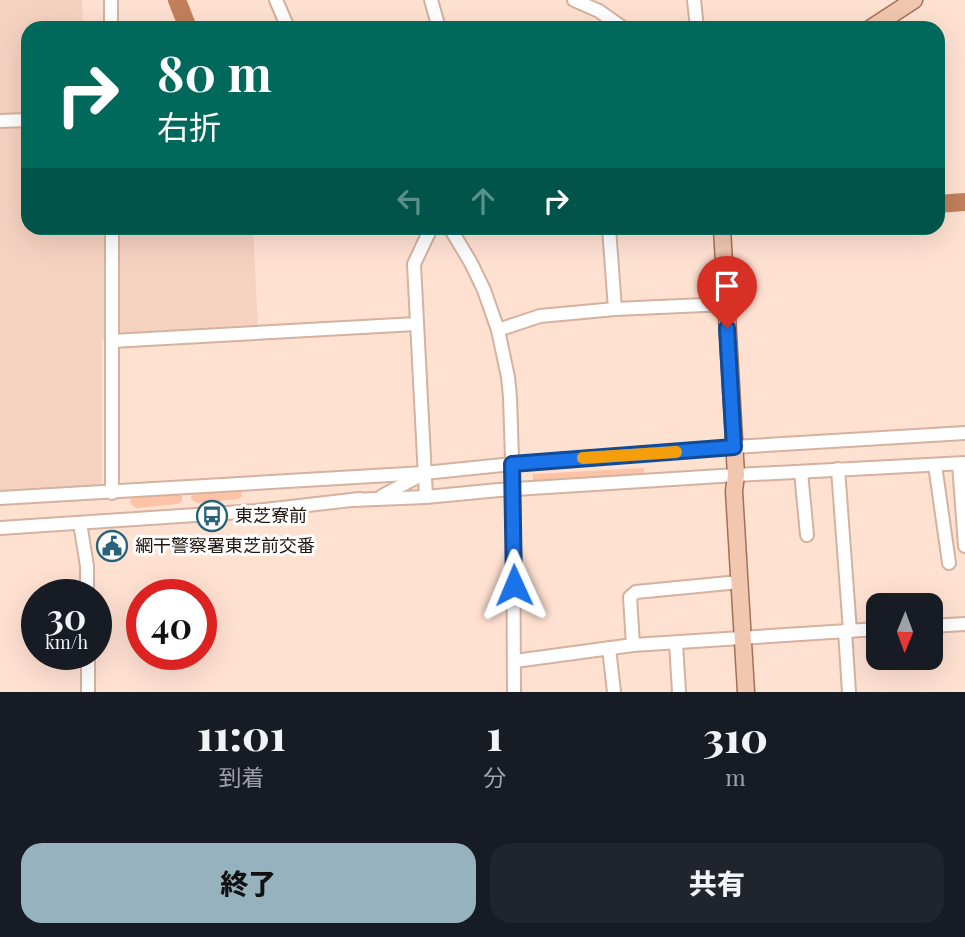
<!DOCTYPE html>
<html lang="ja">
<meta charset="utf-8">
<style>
:root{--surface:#171b24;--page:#20242c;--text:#f1f3f6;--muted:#9ea1a6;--accent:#97b2bf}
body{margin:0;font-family:"Playfair Display","Noto Sans JP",serif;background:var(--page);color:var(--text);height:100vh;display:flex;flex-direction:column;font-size:26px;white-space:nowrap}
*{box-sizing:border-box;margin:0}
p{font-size:23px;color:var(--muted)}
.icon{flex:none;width:38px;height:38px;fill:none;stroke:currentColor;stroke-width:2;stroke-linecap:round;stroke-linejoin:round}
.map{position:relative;height:692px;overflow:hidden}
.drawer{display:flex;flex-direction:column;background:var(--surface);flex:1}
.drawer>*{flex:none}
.guide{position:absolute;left:21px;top:21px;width:924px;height:214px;border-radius:21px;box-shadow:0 7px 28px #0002;background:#00695c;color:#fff;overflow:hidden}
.needle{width:46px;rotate:181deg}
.buttons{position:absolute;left:866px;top:593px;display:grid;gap:14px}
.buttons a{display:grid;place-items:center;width:77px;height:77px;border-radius:14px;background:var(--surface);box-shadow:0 7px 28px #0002;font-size:35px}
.speed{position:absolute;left:21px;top:579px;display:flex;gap:14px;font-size:35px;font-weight:700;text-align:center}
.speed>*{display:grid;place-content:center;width:91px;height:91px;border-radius:50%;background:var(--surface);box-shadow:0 7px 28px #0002;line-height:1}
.speed small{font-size:18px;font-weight:400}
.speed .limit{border:10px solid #d22;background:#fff;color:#111}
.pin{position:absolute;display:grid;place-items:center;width:60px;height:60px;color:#fff;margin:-72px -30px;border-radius:50% 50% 50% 0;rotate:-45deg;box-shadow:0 0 7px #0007}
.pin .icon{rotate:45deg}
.me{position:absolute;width:77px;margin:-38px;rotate:359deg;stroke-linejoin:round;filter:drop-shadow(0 0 5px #0008)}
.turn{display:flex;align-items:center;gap:24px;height:147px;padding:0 21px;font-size:32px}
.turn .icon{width:91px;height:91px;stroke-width:2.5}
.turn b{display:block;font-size:49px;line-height:60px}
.lanes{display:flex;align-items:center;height:66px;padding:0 21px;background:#0003;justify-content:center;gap:35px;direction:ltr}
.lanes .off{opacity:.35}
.eta{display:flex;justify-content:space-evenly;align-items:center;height:119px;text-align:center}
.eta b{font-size:42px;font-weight:800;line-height:49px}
.cta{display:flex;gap:14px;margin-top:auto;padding:14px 21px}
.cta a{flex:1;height:80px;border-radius:21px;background:var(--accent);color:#111;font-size:28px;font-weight:800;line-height:80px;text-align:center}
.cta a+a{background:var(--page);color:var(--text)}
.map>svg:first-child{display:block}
</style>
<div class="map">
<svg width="965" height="692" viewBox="0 0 965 692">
<rect width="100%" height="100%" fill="#ffe1d2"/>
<polygon fill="#f5d2c0" points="0,0 82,0 83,28 28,28 28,228 253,228 258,331 102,340 102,486 0,491"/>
<g fill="#fcc3a6">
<polygon points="644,468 644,483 533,489 533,474"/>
<polygon points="241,490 242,496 238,499 197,503 192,500 191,497 193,491"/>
<polygon points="175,493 179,494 182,497 182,501 178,504 136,508 131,504 130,500 133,496"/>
</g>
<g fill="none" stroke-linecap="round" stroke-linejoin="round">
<g stroke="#c37f5b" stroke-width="18">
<polyline points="177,0 188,28"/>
<polyline points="938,204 965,202"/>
</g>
<g stroke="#d5b19f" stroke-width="16">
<g id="minor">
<polyline points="111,0 111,28"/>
<polyline points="276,0 288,28"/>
<polyline points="431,0 439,28"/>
<polyline points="574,0 599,11 623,28"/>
<polyline points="694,0 697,28"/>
<polyline points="0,121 28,120"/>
<polyline points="450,228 471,263 484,290 498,330 508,377 510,397 513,490 514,692"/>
<polyline points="609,228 615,309"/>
<polyline points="498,330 540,316 615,309 726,304"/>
<polyline points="112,341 416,324"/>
<polyline points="959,464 965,546"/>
<polyline points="935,465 949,563"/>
<polyline points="838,469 850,631"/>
<polyline points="801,472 807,535"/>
<polyline points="112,493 112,228"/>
<polyline points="382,496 421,475"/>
<polyline points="426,497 414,264 431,228"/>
<polyline points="0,498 424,473 512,464 734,447 965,433"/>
<polyline points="352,500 426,497 499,490 736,475 965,463"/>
<polyline points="80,523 87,566 87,595"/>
<polyline points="0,528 256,511 360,499"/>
<polyline points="931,626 965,624"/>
<polyline points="845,631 849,692"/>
<polyline points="676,643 679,692"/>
<polyline points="633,645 630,597 636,592 739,582"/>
<polyline points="609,648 614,692"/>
<polyline points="88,654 88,692"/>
<polyline points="515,661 633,645 878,629"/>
</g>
</g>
<g stroke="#a47055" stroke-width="19">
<g id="major">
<polyline points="871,28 914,0"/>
<polyline points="722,228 736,475 734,491 746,692"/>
</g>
</g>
<use href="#minor" stroke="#fff" stroke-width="12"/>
<use href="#major" stroke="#f2c7b0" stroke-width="16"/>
</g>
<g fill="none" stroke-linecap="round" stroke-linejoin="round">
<g stroke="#114b97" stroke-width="18">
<polyline id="route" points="514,585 512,464 734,447 727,328"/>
</g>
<use href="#route" stroke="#1a73e8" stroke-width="12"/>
<polyline stroke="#f59e0b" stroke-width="12" points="583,458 676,452"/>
</g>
<defs>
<g id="bus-ring" transform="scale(1.575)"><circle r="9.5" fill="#fff" stroke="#28637b" stroke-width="1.5"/><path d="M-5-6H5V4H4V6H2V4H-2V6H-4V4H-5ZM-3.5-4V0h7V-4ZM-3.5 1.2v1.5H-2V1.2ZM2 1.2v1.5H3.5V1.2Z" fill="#28637b"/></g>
<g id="civic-ring" transform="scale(1.575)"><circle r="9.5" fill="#fff" stroke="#28637b" stroke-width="1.5"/><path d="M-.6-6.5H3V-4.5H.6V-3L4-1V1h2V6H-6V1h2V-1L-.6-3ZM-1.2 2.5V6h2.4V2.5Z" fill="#28637b"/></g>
</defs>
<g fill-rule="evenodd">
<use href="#bus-ring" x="212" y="516"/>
<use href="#civic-ring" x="112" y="546"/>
</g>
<g text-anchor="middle" stroke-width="6" stroke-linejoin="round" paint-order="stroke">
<g font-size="18" fill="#21150e" stroke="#fff" text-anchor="start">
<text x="235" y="522">東芝寮前</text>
<text x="135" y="552">網干警察署東芝前交番</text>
</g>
</g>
</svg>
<div class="buttons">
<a><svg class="needle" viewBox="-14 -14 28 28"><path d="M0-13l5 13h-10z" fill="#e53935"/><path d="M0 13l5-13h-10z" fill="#9ea1a6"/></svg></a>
</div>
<div class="speed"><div>30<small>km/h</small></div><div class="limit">40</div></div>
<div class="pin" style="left:727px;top:328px;background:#d93025"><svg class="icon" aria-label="arrive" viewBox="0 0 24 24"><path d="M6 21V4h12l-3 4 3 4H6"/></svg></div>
<svg class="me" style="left:514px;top:585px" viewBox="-20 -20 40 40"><path d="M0-17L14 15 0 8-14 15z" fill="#1a73e8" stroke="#fff" stroke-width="4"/></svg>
<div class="guide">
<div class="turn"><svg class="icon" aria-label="right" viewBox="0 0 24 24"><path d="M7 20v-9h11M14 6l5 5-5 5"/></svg><div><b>80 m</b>右折</div></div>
<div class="lanes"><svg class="icon off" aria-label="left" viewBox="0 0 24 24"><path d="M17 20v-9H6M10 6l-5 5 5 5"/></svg><svg class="icon off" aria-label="ahead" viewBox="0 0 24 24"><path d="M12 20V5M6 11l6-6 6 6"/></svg><svg class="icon" aria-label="right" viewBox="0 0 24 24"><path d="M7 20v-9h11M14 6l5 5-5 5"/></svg></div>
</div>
</div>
<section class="drawer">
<div class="eta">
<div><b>11:01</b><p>到着</p></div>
<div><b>1</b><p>分</p></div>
<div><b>310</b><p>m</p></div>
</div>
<div class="cta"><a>終了</a><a>共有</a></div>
</section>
